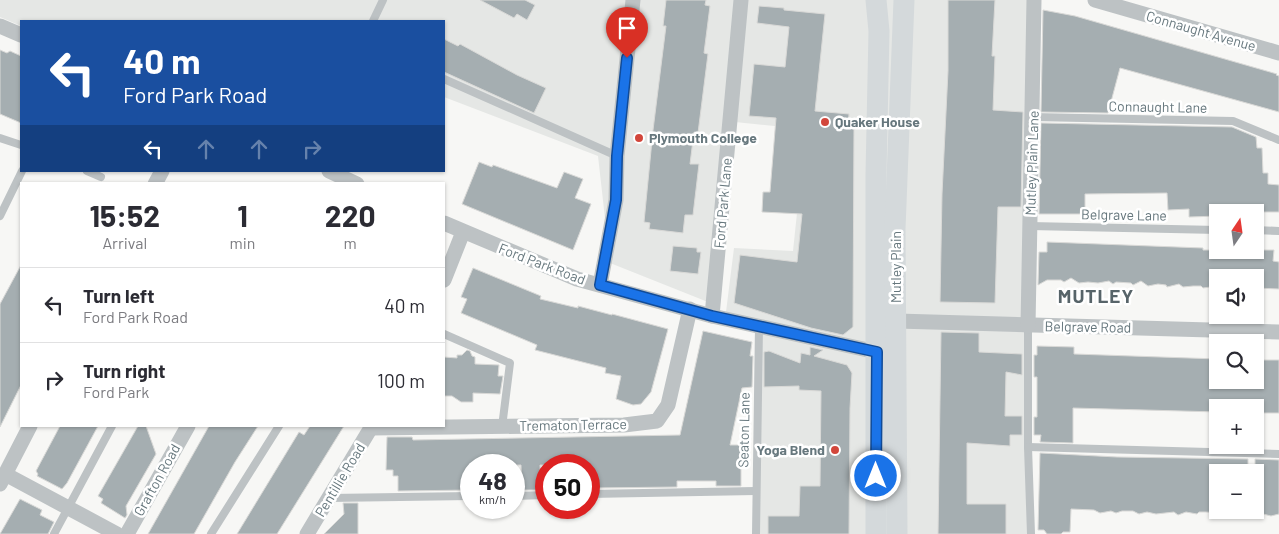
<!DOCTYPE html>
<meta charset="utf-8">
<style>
:root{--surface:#fff;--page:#f2f2f3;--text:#2b2b33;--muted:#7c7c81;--line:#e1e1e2}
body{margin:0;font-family:Barlow,sans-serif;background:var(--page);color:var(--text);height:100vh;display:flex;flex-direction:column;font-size:19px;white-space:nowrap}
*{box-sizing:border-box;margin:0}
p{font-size:16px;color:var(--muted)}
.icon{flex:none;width:28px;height:28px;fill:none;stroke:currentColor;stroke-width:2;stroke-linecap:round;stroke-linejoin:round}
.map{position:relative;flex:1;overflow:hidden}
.details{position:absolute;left:20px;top:182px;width:425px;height:245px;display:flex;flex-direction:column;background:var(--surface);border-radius:0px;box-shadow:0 1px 4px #0004}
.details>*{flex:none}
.banner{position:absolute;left:20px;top:20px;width:425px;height:152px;border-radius:0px;box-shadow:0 1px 4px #0004;background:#1a4fa0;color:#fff;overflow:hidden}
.needle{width:32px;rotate:13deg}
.tools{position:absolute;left:1209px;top:204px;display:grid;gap:10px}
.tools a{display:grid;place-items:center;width:55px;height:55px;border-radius:0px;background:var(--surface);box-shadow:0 1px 4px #0004;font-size:25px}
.speed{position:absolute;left:460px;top:454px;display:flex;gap:10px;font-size:25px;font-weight:700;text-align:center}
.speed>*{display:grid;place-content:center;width:65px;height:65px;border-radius:50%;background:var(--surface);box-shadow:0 1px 4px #0004;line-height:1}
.speed small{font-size:12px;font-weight:400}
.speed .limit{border:8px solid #d22;background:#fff;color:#111}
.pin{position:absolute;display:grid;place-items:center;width:42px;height:42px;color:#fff;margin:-51px -21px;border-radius:50% 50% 50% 0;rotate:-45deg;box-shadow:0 0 5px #0007}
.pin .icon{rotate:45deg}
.me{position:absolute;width:55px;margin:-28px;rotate:0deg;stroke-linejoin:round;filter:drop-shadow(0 0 4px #0008)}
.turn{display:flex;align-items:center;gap:18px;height:105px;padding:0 20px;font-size:22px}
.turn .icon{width:65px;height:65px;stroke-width:2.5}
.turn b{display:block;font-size:35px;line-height:42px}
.lanes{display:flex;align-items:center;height:48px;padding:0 20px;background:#0003;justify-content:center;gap:25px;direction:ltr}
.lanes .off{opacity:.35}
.eta{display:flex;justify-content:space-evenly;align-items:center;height:85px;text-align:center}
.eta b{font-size:30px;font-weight:700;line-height:35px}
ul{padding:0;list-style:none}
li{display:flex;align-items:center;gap:15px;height:75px;padding:0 20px;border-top:1px solid var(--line)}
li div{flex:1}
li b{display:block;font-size:19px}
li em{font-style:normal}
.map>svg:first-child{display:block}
</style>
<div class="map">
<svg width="1279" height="534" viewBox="0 0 1279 534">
<rect width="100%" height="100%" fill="#f7f7f5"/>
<g fill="#e5e7e5">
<polygon points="0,0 741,0 713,304 610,263 598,156 444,97 444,21 21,21 21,26 0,17"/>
<polygon points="745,0 1034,0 1030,226 1031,534 756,534 759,326 726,312 734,248 793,251 799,194 794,128 735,122"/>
</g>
<g fill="#a5aeb1" stroke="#d9d9d7">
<polygon points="480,0 525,0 535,5 527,20 517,14 514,18"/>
<polygon points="666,0 706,0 705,5 710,6 704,53 708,54 698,133 694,132 690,164 699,164 693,215 685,215 683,233 649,229 650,223 644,222 653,130 666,26 663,26"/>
<polygon points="948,0 995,0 992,56 995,56 993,110 1023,112 1021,207 998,207 995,303 940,302 942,194 948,71"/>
<polygon points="759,6 784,8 784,10 825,14 815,111 849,114 848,128 854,128 853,327 843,335 811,328 734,303 740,255 797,262 802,214 762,212 763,192 770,192 776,118 749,116 754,64 785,67 789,27 757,23"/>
<polygon points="1043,10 1075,16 1277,74 1276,75 1279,76 1279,112 1120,68 1108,113 1041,112"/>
<polygon points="444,39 458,46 460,44 517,75 546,88 534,113 444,72"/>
<polygon points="0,50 7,53 10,51 21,56 21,123 0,114"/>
<polygon points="1041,123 1232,127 1256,137 1257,148 1262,148 1263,173 1268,173 1268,184 1279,185 1279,212 1218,212 1218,216 1189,217 1189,209 1168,210 1167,193 1085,194 1085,214 1039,214"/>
<polygon points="479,162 492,167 493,165 557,188 564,172 583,179 575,198 591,204 573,250 462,204"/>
<polygon points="1047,242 1203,248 1203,250 1274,250 1273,261 1279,262 1279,289 1255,288 1255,278 1218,278 1218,286 1203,288 1201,286 1193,286 1183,287 1179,284 1167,287 1166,285 1158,284 1148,286 1141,281 1133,285 1131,283 1116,282 1113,284 1109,281 1098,283 1088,282 1079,283 1071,278 1064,282 1061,280 1047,280 1038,285 1039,252 1047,252"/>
<polygon points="673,246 697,248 697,252 701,252 698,274 670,271"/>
<polygon points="21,265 21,385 0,427 0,304"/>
<polygon points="473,268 541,296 540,299 578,308 578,306 612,315 612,314 668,329 651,392 641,404 633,405 616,399 621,376 605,373 606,368 535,350 537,345 461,313 467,299 461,297"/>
<polygon points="703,331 752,342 750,356 753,356 752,387 742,388 730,445 741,445 741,486 716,486 716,481 677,481 677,487 591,488 591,465 540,465 540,490 522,490 521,465 471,465 471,490 398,491 398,476 393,476 393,470 386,470 387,437 412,437 413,440 680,435"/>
<polygon points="941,332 979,333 979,352 1022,354 1022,375 1006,372 1005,416 1022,416 1022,435 1010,435 1010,446 967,443 967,504 1006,504 1006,534 938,534"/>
<polygon points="1037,346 1074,347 1074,354 1218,359 1218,380 1255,380 1255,360 1279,360 1279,413 1255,413 1255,408 1218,408 1218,412 1073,408 1073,443 1040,442 1041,435 1034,435 1034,417 1037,417 1037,377 1034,377 1034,355 1037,355"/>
<polygon points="810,347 823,350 814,356 847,365 852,373 850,408 849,534 768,534 768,516 799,516 800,486 820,486 821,391 799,390 799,386 764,387 764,352 769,351 800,363 801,353 810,355"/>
<polygon points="467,350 470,351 472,356 475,357 475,364 499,365 498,376 503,376 500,394 473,393 473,402 461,402 452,396 444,396 444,357 457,358 457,355 462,355"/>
<polygon points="60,426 98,426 67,483 62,489 37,476 38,474 36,471"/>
<polygon points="138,426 146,426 156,454 126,506 127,515 125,518 101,503 103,499 98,496"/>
<polygon points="209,426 258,426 235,462 194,534 148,534"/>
<polygon points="310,426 344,426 277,534 237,534 299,432 304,435"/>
<polygon points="1040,453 1117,457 1248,459 1248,472 1218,472 1218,513 1206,512 1199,512 1197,514 1186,512 1178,515 1174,512 1156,514 1147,512 1139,514 1133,511 1122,511 1116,513 1111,511 1100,513 1094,510 1071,509 1070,532 1063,532 1061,534 1047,534 1044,530 1038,530"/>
<polygon points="1255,459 1279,460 1279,514 1271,516 1255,512"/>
<polygon points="20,499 42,510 40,515 54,522 48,534 0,534"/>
<polygon points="343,503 358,503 358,534 324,534 344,514"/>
</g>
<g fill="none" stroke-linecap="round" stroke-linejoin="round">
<g stroke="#bdc2c4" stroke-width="8">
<polyline points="373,21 383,0"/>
<polyline points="444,79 617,156"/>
<polyline points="1033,117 1233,121 1279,140"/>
<polyline points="0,138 21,145"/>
<polyline points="87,171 101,177"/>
<polyline points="0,216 22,171"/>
<polyline points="1030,226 1218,230"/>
<polyline points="1255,230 1279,231"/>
<polyline points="1028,326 1028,447 1031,534"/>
<polyline points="444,334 510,363 502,427"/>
<polyline points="1028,447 1279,454"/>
<polyline points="589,494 755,491"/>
<polyline points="514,496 546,495"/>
<polyline points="329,498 471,496"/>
<polyline points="54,534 112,426"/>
<polyline points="211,534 279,426"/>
<polyline points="756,534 759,326"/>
</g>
<g stroke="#bdc2c4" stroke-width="15">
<polyline points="1095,0 1279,53"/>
<polyline points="0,26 21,35"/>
<polyline points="329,171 357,184"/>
<polyline points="155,184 162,171"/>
<polyline points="444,223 577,279 712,316 877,352"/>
<polyline points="444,280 463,232"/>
<polyline points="600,285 616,200 617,156 633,0"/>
<polyline points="712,316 741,0"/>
<polyline points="897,321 1279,332"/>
<polyline points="1028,326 1034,0"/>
<polyline points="371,428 624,425 657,421 668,405 690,309"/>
<polyline points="5,474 117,534"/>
<polyline points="0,484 30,426"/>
<polyline points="127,534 188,426"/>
<polyline points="307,534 372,426"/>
</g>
<g stroke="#d4d9db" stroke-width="21">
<polyline points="876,534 876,174 879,31 876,0"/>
<polyline points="897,534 895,229 904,0"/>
</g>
</g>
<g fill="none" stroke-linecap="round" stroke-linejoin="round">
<g stroke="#114b97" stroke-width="12">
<polyline id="route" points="627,58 617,156 616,200 600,285 712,316 877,352 876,476"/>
</g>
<use href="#route" stroke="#1a73e8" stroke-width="9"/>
</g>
<g fill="#d2463b" stroke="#fff" stroke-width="2">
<circle cx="825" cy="122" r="5"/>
<circle cx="639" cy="138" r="5"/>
<circle cx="835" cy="450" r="5"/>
</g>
<g text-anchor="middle" stroke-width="5" stroke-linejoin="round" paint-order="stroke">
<g font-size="14" fill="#66777d" stroke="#fff">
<text transform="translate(1201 31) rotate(16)" y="5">Connaught Avenue</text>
<text transform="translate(1158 107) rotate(1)" y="5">Connaught Lane</text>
<text transform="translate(1032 163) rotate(-88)" y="5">Mutley Plain Lane</text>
<text transform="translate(723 203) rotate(-85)" y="5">Ford Park Lane</text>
<text transform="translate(1124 215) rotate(1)" y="5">Belgrave Lane</text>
<text transform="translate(542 264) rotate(21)" y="5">Ford Park Road</text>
<text transform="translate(896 267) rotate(-90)" y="5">Mutley Plain</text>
<text transform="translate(1088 327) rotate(1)" y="5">Belgrave Road</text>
<text transform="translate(573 425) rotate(-1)" y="5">Trematon Terrace</text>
<text transform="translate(744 430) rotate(-89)" y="5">Seaton Lane</text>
<text transform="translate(157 480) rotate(-61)" y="5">Grafton Road</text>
<text transform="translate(340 480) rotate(-59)" y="5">Pentillie Road</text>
</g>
<g font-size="14" font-weight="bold" fill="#66777d" stroke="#fff" text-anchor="start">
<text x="835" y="127">Quaker House</text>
<text x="649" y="143">Plymouth College</text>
<text x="825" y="455" text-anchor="end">Yoga Blend</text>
</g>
<g font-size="19" font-weight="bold" letter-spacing="1" fill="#576469" stroke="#fff">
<text x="1096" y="303">MUTLEY</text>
</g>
</g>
</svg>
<div class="tools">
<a><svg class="needle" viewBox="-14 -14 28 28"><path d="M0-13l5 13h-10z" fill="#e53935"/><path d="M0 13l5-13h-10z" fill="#7c7c81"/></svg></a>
<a><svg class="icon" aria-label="sound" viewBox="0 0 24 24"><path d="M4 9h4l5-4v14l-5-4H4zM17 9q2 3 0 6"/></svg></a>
<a><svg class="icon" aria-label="search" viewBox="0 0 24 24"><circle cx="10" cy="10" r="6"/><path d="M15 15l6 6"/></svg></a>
<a>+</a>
<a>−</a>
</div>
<div class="speed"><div>48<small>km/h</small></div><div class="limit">50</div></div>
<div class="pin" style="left:627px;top:58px;background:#d93025"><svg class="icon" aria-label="arrive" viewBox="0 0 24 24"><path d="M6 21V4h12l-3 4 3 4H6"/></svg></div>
<svg class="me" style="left:876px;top:476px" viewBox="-20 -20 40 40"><circle r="17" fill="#1a73e8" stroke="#fff" stroke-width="3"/><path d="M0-11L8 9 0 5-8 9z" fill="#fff"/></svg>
<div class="banner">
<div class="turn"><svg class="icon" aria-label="left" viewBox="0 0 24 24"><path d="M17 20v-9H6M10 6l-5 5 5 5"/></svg><div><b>40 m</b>Ford Park Road</div></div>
<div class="lanes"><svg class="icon" aria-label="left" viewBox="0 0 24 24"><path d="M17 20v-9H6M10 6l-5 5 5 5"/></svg><svg class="icon off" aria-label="ahead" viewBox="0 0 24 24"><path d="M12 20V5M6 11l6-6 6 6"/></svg><svg class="icon off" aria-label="ahead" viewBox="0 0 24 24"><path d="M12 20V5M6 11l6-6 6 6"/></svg><svg class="icon off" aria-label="right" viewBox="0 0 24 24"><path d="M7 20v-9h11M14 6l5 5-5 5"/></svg></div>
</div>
<section class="details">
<div class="eta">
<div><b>15:52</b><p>Arrival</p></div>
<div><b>1</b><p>min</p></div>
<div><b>220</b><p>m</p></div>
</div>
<ul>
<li><svg class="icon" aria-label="left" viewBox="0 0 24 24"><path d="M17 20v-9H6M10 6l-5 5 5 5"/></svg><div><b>Turn left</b><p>Ford Park Road</p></div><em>40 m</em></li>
<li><svg class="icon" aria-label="right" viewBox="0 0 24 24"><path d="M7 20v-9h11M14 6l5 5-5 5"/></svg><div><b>Turn right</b><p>Ford Park</p></div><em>100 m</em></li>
</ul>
</section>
</div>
